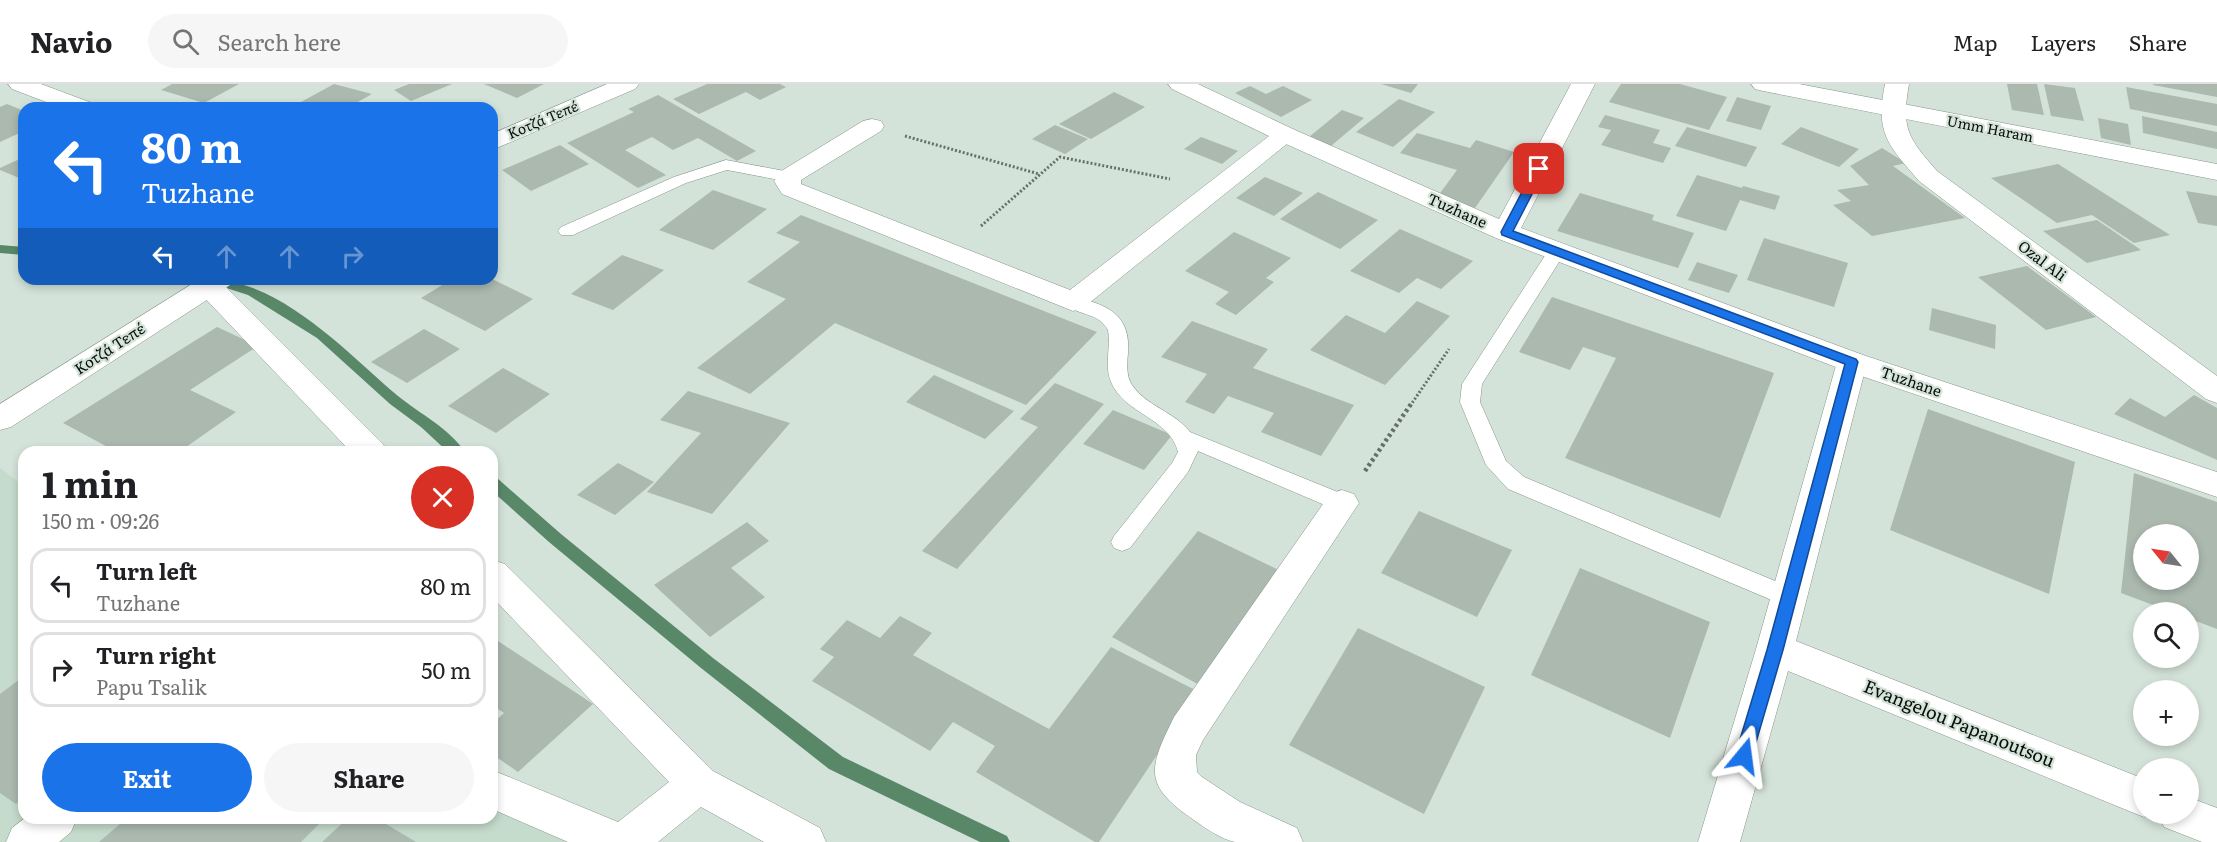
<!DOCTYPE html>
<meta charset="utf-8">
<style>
:root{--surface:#fff;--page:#f6f6f6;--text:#202124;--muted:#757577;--line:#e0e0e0;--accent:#1a73e8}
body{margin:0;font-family:Literata,serif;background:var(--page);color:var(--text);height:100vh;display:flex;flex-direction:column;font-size:22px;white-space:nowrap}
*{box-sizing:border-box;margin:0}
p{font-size:20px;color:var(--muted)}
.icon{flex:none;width:33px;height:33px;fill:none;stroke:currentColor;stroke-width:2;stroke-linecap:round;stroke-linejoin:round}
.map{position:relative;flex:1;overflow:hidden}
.panel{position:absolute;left:18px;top:362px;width:480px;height:378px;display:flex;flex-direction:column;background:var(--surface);border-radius:18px;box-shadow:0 3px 9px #0003}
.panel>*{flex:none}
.hud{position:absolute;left:18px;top:18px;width:480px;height:183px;border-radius:18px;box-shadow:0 3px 9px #0003;background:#1a73e8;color:#fff;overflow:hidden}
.needle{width:39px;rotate:300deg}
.buttons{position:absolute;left:2133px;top:440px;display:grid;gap:12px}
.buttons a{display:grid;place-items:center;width:66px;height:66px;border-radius:50%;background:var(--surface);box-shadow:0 3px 9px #0003;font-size:30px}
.pin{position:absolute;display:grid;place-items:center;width:51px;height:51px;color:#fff;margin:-26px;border-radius:12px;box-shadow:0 3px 9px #0006}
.me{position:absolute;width:66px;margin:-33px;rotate:16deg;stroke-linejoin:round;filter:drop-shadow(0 0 4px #0008)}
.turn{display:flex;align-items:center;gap:21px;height:126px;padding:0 24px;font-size:27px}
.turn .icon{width:78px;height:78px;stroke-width:2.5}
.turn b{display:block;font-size:42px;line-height:51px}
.lanes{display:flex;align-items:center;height:57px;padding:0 24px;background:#0003;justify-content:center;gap:30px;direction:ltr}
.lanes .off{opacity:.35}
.round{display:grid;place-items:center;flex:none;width:63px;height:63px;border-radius:32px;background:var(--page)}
.summary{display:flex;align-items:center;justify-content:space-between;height:102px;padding:0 24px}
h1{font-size:36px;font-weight:700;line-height:45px}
.action{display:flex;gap:12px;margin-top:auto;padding:12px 24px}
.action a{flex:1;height:69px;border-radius:36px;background:var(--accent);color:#fff;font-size:24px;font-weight:700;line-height:69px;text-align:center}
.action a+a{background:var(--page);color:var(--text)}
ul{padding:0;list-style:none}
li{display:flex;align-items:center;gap:18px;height:75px;margin:0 12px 9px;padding:0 12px;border:3px solid var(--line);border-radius:18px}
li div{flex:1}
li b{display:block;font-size:22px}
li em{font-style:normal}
header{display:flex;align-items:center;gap:36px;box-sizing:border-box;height:84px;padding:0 30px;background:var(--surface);border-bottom:2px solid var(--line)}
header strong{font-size:28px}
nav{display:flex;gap:33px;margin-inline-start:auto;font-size:21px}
.search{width:420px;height:54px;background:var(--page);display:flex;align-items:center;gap:15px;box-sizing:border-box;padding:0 21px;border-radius:33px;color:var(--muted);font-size:22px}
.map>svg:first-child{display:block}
</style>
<header>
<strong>Navio</strong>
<div class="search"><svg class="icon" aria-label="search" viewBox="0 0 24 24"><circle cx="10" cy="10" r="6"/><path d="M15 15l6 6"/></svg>Search here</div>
<nav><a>Map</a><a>Layers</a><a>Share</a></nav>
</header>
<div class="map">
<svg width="2217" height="758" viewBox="0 0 2217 758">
<rect width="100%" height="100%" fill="#d4e3d9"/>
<polygon fill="#c5dbcc" points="0,384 24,402 24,734 492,734 492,697 610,758 0,758"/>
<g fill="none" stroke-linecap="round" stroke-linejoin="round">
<g fill="#598869" fill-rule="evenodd">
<polygon points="0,161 24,163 24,171 0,169"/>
<path d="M207 195C280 195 346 268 398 312 420 330 449 344 465 368H448L421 343 390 320 317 254 248 211 208 198Z"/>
<polygon points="492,392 497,394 561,450 713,574 843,673 1007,752 1010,758 980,758 829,685 701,584 549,458 492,407"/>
</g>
</g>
<g fill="#abb9af" fill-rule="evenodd">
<polygon points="172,0 239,0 204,19 161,6"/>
<polygon points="334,0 372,10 347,24 290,24"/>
<polygon points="409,0 452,0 411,17 394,6"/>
<polygon points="484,0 544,0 517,14"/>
<polygon points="707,0 780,0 786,3 760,16 746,8 699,30 673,15"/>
<polygon points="1381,0 1418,0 1411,9"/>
<polygon points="1621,0 1680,0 1727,13 1709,46 1609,18"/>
<polygon points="2007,0 2037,0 2044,31 2012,26"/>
<polygon points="2044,0 2075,4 2084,37 2051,32"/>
<polygon points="2153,0 2217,0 2217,13 2153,1"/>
<polygon points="1250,2 1266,10 1283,2 1312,16 1281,33 1235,9"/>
<polygon points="2126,3 2217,20 2217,42 2130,25"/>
<polygon points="1114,8 1145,23 1091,55 1059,40"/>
<polygon points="658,11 756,67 737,77 698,54 673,66 652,53 625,66 666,91 638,104 567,59 634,28 628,25"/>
<polygon points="1737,13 1771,22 1761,46 1726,37"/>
<polygon points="1399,15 1435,28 1393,63 1356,48"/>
<polygon points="7,20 24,27 24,47 0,58 0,23"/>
<polygon points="1342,26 1364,34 1331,62 1309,53"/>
<polygon points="1605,31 1660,46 1653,59 1671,64 1663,79 1601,61 1611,46 1598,43"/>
<polygon points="2142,32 2217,48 2217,65 2143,49"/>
<polygon points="2098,34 2128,40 2131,61 2101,54"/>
<polygon points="1055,41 1088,55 1065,70 1032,55"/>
<polygon points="1687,43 1757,63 1746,83 1675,62"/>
<polygon points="1801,43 1859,65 1839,83 1781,60"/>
<polygon points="1417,49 1470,64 1476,56 1514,68 1475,124 1438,112 1457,86 1400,69"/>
<polygon points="1201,53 1238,67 1222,80 1184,65"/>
<polygon points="560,61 589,80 531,107 502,86"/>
<polygon points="1882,64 1906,79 1893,82 1965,134 1872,152 1833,121 1851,117 1837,106 1869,101 1850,82"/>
<polygon points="24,73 24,96 0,86 0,84"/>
<polygon points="2058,80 2170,151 2134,159 2092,131 2057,139 1991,94"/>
<polygon points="1697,91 1742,104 1743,102 1780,112 1775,126 1740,116 1726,147 1676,132"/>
<polygon points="1265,93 1303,109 1274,132 1236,114"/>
<polygon points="713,106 767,125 713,166 659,146"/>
<polygon points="2186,107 2217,112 2217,142 2198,139"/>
<polygon points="1318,108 1378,136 1340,165 1280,135"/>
<polygon points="1580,109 1654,131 1652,136 1694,149 1678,184 1557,147"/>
<polygon points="801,131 1097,248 1026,321 835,239 750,310 697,284 786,215 747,198 800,158 776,149"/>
<polygon points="2097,136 2141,166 2087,179 2043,147"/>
<polygon points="1400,145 1473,177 1441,205 1417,194 1399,209 1350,187"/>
<polygon points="1234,148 1291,174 1266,194 1274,198 1236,231 1215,220 1229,208 1185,187"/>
<polygon points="1764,154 1848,179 1834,223 1747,196"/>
<polygon points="622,171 664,186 613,226 571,210"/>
<polygon points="1697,178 1738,191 1729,209 1688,196"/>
<polygon points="2027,182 2096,233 2046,246 1978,193"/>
<polygon points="452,195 492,195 533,215 485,247 421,214"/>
<polygon points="1552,213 1774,289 1720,434 1565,374 1616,274 1583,263 1570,286 1519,268"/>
<polygon points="1417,217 1450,232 1385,301 1310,266 1346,231 1385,249"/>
<polygon points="1932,224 1996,241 1995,265 1929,246"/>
<polygon points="1192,237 1268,265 1253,284 1354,321 1321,372 1261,348 1274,329 1228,312 1214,330 1185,318 1207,290 1161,273"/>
<polygon points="217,243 258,262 190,306 236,328 179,368 117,368 63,339"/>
<polygon points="424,245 460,265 407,299 371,278"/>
<polygon points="503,284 550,310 496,349 448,322"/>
<polygon points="934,291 1014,327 985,355 906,318"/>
<polygon points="1055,299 1104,320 957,485 922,467 1038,343 1020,335"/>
<polygon points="688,307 790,339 712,430 647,408 701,349 660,336"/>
<polygon points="2194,311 2217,324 2217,376 2114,330 2130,314 2165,333"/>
<polygon points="1928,325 2075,378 2049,510 1890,446"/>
<polygon points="1113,326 1172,351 1144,386 1083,360"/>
<polygon points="618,379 654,398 615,431 577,411"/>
<path d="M2134 389 2217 418V545L2188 534V528H2172L2121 509ZM2144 450H2188V495H2144Z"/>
<polygon points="1419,427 1512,466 1477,533 1381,489"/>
<polygon points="747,438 769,457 731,484 765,513 710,553 654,501"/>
<polygon points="1198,447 1285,489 1203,603 1112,553"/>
<polygon points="1580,484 1710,538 1670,654 1531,591"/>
<polygon points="900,532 932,549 913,571 1049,645 1111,563 1199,608 1099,758 1095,758 976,688 995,662 953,638 930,667 812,597 834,573 820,565 847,536 880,554"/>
<polygon points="1358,544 1485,603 1424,730 1289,661"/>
<polygon points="492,553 593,620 518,688 492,670 492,640 504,629 492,621"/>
<polygon points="24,592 24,713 16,720 0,709 0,610"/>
<polygon points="127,734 325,734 301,758 99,758"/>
<polygon points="348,734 376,734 416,758 322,758"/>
</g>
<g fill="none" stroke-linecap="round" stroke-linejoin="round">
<g stroke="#87948a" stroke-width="1">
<g id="service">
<polygon points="726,76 790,88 798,93 790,98 727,86 686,99 573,151 561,151 558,147 561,143 674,93"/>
<polygon points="1557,162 1563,163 1566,167 1482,300 1480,318 1506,377 1524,393 1797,506 1801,513 1797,520 1789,522 1781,520 1508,405 1486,381 1460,318 1462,300 1548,167 1551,163"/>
<path d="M1073 212C1106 221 1131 229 1128 269 1127 279 1126 292 1132 301 1146 322 1175 328 1190 348L1350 413 1353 419 1350 425 1342 427 1334 425 1198 367 1188 388 1130 464 1122 467 1114 464 1111 458 1114 452 1172 379 1178 368C1170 334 1124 330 1111 298 1104 282 1111 263 1108 246 1098 227 1074 232 1064 218L1067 214Z"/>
</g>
</g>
<g stroke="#87948a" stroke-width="1">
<g id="minor">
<path d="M1885 0H1909C1901 45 1908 54 1937 87L2217 292V319L2206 315 1919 97C1888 61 1875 50 1885 0Z"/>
<polygon points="872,35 881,37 884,42 881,47 801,96 801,100 1070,206 1277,46 1286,44 1295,46 1298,51 1083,224 1073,227 782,110 774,97 783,86 863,37"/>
<polygon points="199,196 219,196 383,360 387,368 351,368 199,208 195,202"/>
<polygon points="1852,268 1863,271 1867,278 1796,557 2144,695 2144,729 2155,729 2144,733 2129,727 1788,587 1740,758 1698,758 1756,565 1837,278 1841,271"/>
<path d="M1342 406 1354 410 1359 419 1203 656 1196 671 1197 688 1202 693 1240 718 1297 744 1303 758C1285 758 1251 758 1235 758 1221 755 1205 744 1194 736 1142 701 1149 684 1174 633L1330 410Z"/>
<polygon points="492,476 505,480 713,687 820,744 826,758 764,758 701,723 658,758 568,758 492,725 492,686 618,738 669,698 492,513"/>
<polygon points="2188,713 2217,724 2217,758 2202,758 2164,743 2158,729 2188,729"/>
<polygon points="25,734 77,734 71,748 59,758 6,758 12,744"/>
</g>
</g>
<g stroke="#87948a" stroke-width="1">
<g id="tertiary">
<polygon points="8,0 41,0 92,19 96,24 62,24 12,5"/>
<polygon points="607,0 639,0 635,5 492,66 492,50"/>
<polygon points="1168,0 1198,0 1295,46 1499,135 1571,0 1595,0 1521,144 1863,271 2217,388 2217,413 1841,285 1496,154 1277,56 1172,5"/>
<polygon points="1751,0 1799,0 2217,80 2217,96 1763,7 1755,5"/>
<polygon points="200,195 234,195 230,201 11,343 0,346 0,320"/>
</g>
</g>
<g stroke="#667069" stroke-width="3" stroke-dasharray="2 2" stroke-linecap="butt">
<polyline points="905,52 1039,90"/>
<polyline points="981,142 1060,73 1170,95"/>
<polyline points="1410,322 1449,265"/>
</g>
<polyline stroke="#667069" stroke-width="4.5" stroke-dasharray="3 3" stroke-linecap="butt" points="1365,387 1411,320"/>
<use href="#service" fill="#fff" fill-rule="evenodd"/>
<use href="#minor" fill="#fff" fill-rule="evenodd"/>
<use href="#tertiary" fill="#fff" fill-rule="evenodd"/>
</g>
<polygon fill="#1a73e8" stroke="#114b97" stroke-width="1.5" points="1539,82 1545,85 1513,147 1856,275 1858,278 1783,566 1752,672 1750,678 1744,680 1738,678 1735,672 1767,566 1845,280 1502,151 1501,148 1534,85"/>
<g text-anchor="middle" stroke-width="4.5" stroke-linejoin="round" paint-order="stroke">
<g font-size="14" fill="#090e0a" stroke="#d4e3d9">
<text transform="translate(543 36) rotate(-23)" y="5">Κοτζά Τεπέ</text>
<text transform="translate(1990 45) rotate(11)" y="5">Umm Haram</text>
</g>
<g font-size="15" fill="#090e0a" stroke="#d4e3d9">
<text transform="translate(1457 127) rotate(24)" y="5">Tuzhane</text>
<text transform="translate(2042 177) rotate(37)" y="5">Ozal Ali</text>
<text transform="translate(110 265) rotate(-33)" y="5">Κοτζά Τεπέ</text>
<text transform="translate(1911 298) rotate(19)" y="5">Tuzhane</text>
</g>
<g font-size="18" fill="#090e0a" stroke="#d4e3d9">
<text transform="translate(1959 640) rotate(22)" y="6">Evangelou Papanoutsou</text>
</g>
</g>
</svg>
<div class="buttons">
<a><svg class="needle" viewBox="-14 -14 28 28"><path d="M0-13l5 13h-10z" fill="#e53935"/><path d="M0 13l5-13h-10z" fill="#757577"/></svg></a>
<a><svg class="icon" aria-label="search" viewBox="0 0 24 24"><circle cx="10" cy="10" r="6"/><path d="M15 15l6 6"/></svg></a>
<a>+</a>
<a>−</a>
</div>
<div class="pin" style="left:1539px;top:85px;background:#d93025"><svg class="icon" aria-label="arrive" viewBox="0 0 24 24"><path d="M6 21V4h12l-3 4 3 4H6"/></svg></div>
<svg class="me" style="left:1744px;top:672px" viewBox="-20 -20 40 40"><path d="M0-17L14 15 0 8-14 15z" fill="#1a73e8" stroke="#fff" stroke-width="4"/></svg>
<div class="hud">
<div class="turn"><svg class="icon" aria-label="left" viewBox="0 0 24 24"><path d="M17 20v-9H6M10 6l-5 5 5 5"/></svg><div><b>80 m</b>Tuzhane</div></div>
<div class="lanes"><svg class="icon" aria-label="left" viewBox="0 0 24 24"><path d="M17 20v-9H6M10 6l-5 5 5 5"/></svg><svg class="icon off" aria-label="ahead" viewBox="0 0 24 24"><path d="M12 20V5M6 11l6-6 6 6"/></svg><svg class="icon off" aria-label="ahead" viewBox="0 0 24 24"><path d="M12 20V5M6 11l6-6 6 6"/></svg><svg class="icon off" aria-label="right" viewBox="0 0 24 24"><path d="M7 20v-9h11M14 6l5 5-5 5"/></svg></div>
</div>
<section class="panel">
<div class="summary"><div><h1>1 min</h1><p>150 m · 09:26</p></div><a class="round" style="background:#d93025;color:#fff"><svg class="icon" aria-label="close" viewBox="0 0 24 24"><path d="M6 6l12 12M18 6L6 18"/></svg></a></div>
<ul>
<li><svg class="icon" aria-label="left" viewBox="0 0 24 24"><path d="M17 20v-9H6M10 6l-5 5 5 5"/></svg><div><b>Turn left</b><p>Tuzhane</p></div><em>80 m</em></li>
<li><svg class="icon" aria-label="right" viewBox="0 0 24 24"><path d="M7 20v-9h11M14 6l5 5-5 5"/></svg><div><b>Turn right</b><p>Papu Tsalik</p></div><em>50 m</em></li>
</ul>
<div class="action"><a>Exit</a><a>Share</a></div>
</section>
</div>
